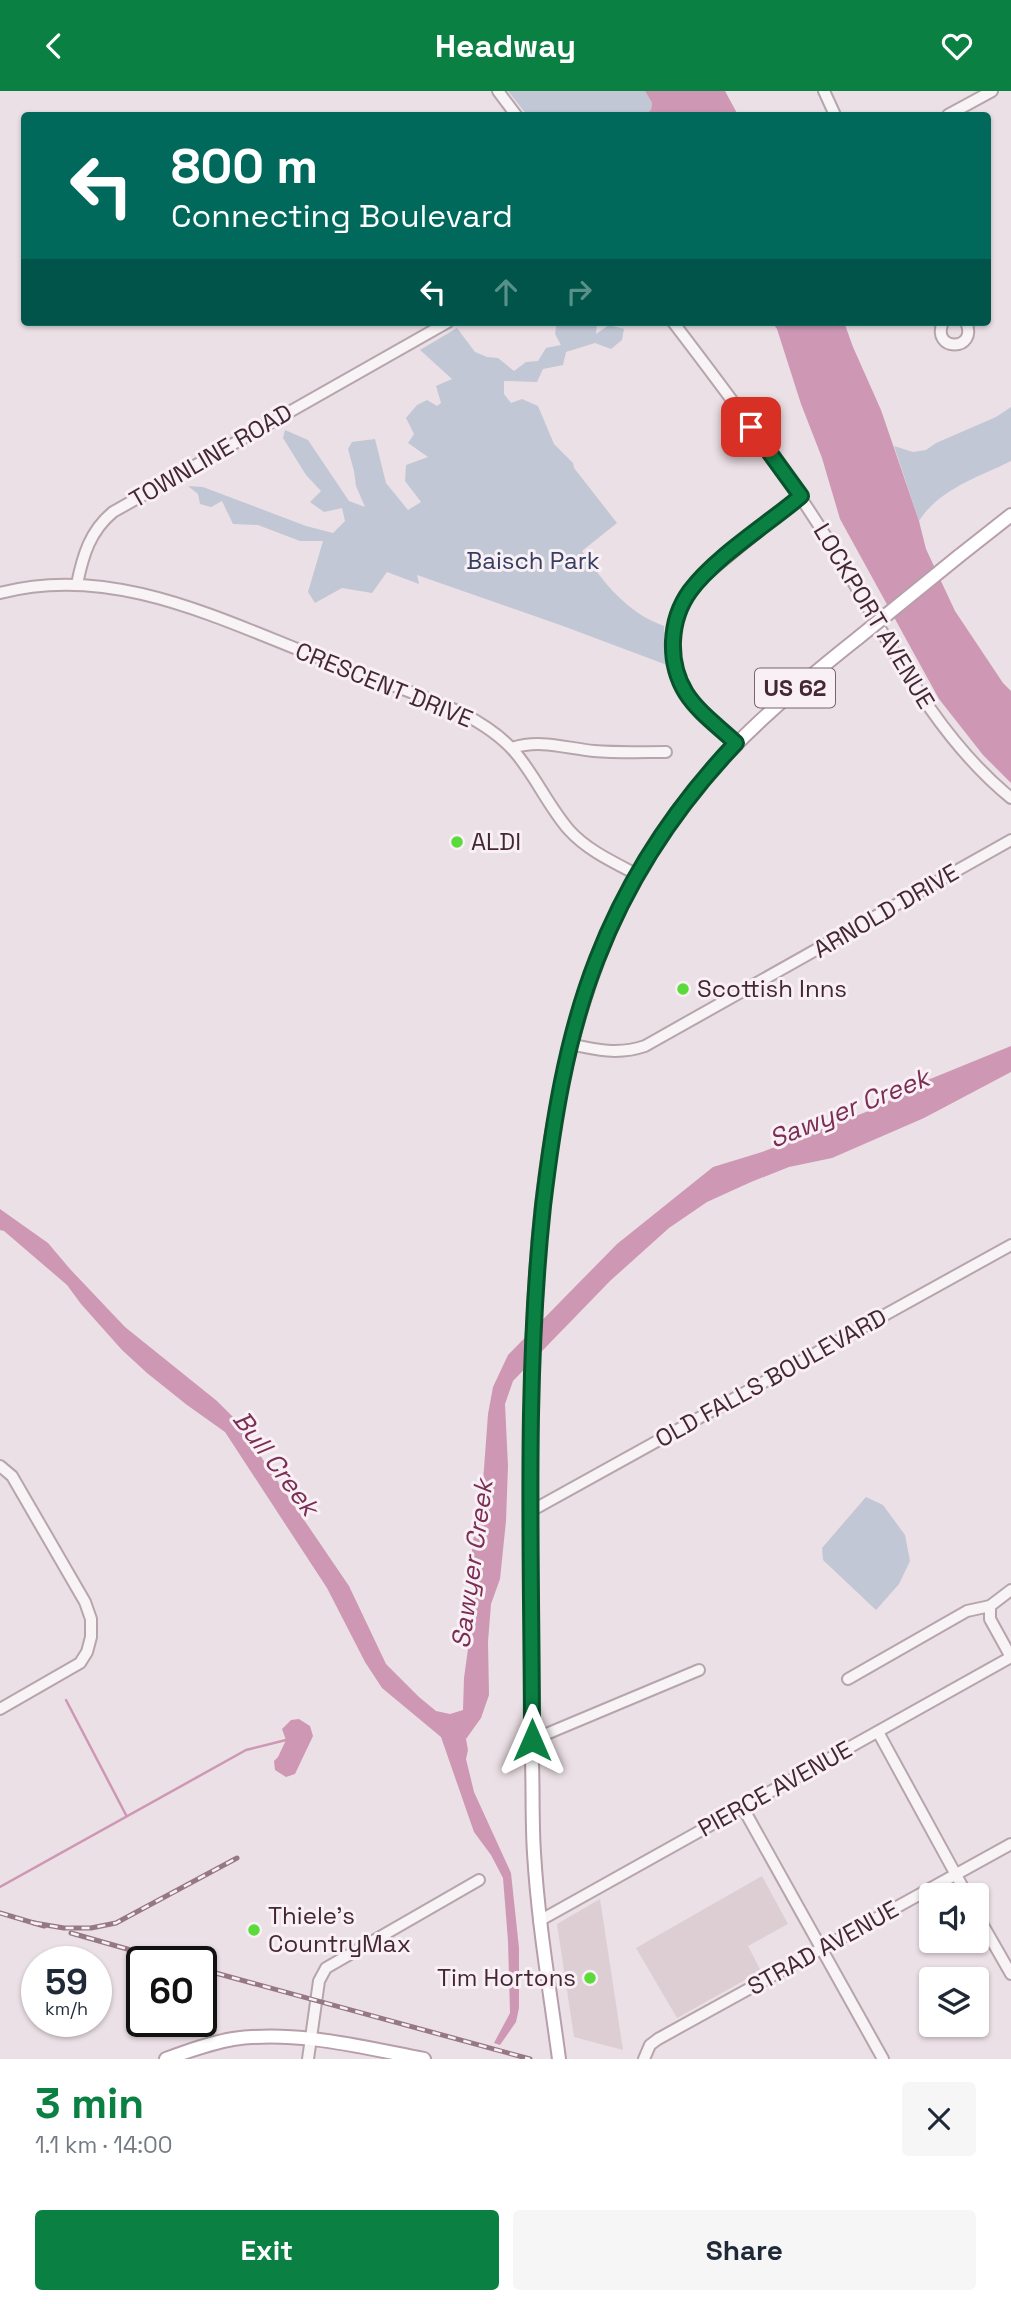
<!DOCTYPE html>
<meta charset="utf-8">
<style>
:root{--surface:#fff;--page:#f6f6f7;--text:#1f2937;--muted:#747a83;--accent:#0b8043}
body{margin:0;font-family:"Space Grotesk",sans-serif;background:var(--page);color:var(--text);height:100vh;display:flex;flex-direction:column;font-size:26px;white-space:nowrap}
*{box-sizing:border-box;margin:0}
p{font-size:23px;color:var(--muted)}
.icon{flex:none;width:38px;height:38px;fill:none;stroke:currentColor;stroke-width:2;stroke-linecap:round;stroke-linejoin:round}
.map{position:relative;height:1968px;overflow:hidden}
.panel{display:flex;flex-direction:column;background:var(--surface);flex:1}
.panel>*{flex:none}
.top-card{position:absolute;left:21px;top:21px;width:970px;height:214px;border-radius:7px;box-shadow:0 2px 5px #0004;background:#00695c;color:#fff;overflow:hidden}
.controls{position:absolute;left:919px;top:1792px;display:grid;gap:14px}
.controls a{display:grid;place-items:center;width:70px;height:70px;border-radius:7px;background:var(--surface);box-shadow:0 2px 5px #0004;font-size:35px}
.speed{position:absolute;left:21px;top:1855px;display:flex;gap:14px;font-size:35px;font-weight:700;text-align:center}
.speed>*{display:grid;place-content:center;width:91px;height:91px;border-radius:50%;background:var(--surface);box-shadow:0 2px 5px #0004;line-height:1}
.speed small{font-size:18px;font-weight:400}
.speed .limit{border:4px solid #111;border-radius:10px;background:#fff;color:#111}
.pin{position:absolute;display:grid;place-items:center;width:60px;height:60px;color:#fff;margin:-30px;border-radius:14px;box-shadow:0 4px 10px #0006}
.me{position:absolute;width:77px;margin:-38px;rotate:0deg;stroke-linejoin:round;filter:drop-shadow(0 0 5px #0008)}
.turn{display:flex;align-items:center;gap:24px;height:147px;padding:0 35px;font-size:32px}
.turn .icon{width:91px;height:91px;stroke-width:2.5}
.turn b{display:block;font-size:49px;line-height:60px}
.lanes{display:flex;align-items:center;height:66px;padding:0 35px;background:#0003;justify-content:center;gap:35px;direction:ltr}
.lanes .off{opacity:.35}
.round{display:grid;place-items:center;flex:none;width:74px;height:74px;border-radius:7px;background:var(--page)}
.summary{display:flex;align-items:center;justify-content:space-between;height:119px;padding:0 35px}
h1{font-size:42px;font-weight:600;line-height:52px;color:var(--accent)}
.cta{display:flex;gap:14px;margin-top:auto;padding:14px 35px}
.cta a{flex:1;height:80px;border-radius:7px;background:var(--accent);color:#fff;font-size:28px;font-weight:600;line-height:80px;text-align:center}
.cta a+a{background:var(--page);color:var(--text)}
header{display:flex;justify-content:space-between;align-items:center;height:91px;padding:0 35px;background:var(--accent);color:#fff;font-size:32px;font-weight:600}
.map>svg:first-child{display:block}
</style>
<header><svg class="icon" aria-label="back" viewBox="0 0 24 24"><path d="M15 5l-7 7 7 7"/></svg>Headway<svg class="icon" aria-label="heart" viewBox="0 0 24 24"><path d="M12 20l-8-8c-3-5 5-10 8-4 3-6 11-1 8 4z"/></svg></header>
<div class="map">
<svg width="1011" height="1968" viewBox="0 0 1011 1968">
<rect width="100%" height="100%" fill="#ebe0e5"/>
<g fill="#ddced4">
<polygon points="762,1785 788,1833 748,1855 761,1880 677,1927 636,1857"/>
<polygon points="600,1808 623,1959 574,1946 557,1833"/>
</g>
<g fill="#c1c7d5">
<polygon points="508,0 645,0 652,12 651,19 644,24 527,24"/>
<path d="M557 231H597L596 243 609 234 624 238 622 249 611 258 595 252 566 261 563 274 543 278 537 291 504 290V303L511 312 522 308 538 315 554 353 573 372 574 377 617 432 582 460C603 491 627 522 664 535V562L667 574 563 535 417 484 419 493 387 481 372 502 342 497 315 512 308 501 323 450H300L258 434 233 433 222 410 211 416 200 413 198 403 188 395 203 396 306 435 333 442 345 430 342 417 324 421 310 411 321 400 306 384 283 347 285 339 308 349 349 410 365 416 356 395 354 380 348 358 352 351 375 348 386 392 408 419 421 411 405 390 406 374 428 366 408 352 414 343 406 327 417 314 427 309 437 315 441 312 436 295 452 288 420 259 457 237 475 261 487 266 498 267 514 280 526 271 538 270 546 257 561 254 555 243Z"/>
<path d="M1011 316V370C979 386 939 398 919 430L894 355 913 361 926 359 936 352 996 326Z"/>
<polygon points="866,1406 883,1414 905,1444 910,1470 899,1493 876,1519 823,1469 822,1457"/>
</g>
<g fill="#ce98b5">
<polygon points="645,0 725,0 738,24 644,24 651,19 652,12"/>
<polygon points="772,231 844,231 853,256 881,319 919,430 926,458 955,520 1003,592 1011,600 1011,692 983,664 939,608 840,428 822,367 801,313 777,238"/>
<polygon points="1011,955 1011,981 924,1027 832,1067 789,1076 751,1091 707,1111 669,1137 610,1190 513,1290 505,1313 508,1375 506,1430 500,1488 491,1513 488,1551 489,1604 481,1627 466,1648 468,1659 466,1668 474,1701 511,1782 519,1857 519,1917 516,1931 500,1954 494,1952 510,1922 508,1850 503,1787 491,1764 474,1741 441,1646 382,1597 365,1571 327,1497 225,1341 187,1314 147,1282 122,1259 81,1213 67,1194 4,1140 0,1139 0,1118 48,1152 70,1178 125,1236 217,1310 236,1329 349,1495 386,1573 419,1606 436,1620 450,1623 463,1619 464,1587 473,1521 472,1453 481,1418 488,1323 493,1296 508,1264 617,1153 713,1076 762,1061 879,1016 913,995"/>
<polygon points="299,1628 310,1635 313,1645 295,1683 286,1686 275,1679 274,1670 278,1666 286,1649 282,1638 291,1629"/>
</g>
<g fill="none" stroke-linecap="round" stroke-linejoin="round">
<g stroke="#ce98b5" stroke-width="2.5">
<polyline points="66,1609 126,1724"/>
<polyline points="0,1796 246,1659 286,1649"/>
</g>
<g stroke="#b6a5ac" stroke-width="14">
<g id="minor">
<polyline points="498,0 516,24"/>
<polyline points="824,0 835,24"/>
<polyline points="948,24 992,0"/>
<path d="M673 231C728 303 782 375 830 452 885 541 929 640 1011 707"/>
<path d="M943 231C930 261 979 261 966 231"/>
<path d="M77 493C83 464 90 440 113 421L448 231"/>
<path d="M0 502C109 473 213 525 312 564 362 584 413 600 462 622 481 632 499 643 514 660 535 684 548 715 569 739 587 759 613 771 636 783"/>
<path d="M736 652C721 639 705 626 693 611 664 574 669 526 697 491L801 405"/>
<path d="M512 657C540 648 565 657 594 660 618 662 642 661 666 661"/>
<path d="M570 953C596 959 619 964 645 955L1011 749"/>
<polyline points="0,1375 12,1385 85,1511 91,1528 91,1546 87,1561 80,1572 0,1618"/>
<polyline points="531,1420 1011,1154"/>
<polyline points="990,1515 990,1528 1011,1566"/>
<polyline points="848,1588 967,1520 990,1515 1011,1499"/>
<polyline points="878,1641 967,1804"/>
<polyline points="532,1649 699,1579"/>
<polyline points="743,1717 883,1968"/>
<polyline points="976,1822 1011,1883"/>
<polyline points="539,1830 1011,1566"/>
<polyline points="308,1968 319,1890 326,1877 479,1789"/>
<polyline points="644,1968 650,1954 658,1948 1011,1753"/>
</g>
</g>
<g stroke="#b79eaa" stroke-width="16">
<g id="major">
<polyline points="959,465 1011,424"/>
<path d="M166 1968C188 1960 210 1952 233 1948 297 1939 361 1956 424 1968"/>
<path d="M559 1968C550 1900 538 1831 534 1762 532 1732 533 1701 532 1670 532 1601 532 1532 531 1463 530 1237 526 991 635 787 688 688 772 615 858 547"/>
</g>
</g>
<use href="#minor" stroke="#f8f3f5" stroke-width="10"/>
<use href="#major" stroke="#fff" stroke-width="12"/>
<g stroke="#967885" stroke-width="5">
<g id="rail">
<polyline points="0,1822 44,1835"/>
<polyline points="34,1832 64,1837 91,1837 116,1832 237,1767"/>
<polyline points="71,1842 173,1871"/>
<polyline points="201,1878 530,1968"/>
</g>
</g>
<use href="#rail" stroke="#f8f0f4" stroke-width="2.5" stroke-dasharray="8" stroke-linecap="butt"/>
<g stroke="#b79eaa" stroke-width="16" stroke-linecap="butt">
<polyline id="major-bridge" points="858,547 959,465"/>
</g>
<use href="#major-bridge" stroke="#fff" stroke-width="12"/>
</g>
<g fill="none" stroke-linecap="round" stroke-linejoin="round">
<g stroke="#07532c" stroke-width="18">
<path id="route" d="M532 1649C532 1471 524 1292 543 1115 553 1032 566 947 597 868 628 788 676 715 736 652 719 636 698 621 686 602 667 571 669 529 690 500 715 466 768 433 801 405L751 336"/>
</g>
<use href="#route" stroke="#0b8043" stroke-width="12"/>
</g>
<g fill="#5bdb3a" stroke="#f8f0f4" stroke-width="2.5">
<circle cx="457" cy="751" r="7"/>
<circle cx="683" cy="898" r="7"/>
<circle cx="254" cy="1839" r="7"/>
<circle cx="590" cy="1887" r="7"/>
</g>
<g text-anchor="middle" stroke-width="6" stroke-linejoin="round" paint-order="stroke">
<rect fill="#f8f0f4" stroke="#7a636d" stroke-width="2" x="755" y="577.5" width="80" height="39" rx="5"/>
<g font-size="23" font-weight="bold" fill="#442733">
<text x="795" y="605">US 62</text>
</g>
<g font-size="24" fill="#442733" stroke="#f8f0f4">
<text transform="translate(211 365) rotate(-30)" y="8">TOWNLINE ROAD</text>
<text transform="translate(874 525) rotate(59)" y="8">LOCKPORT AVENUE</text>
<text transform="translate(384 594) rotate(22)" y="8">CRESCENT DRIVE</text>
<text transform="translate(886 820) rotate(-30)" y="8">ARNOLD DRIVE</text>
<text transform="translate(771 1287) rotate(-29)" y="8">OLD FALLS BOULEVARD</text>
<text transform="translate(775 1698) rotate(-29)" y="8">PIERCE AVENUE</text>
<text transform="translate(823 1857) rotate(-29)" y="8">STRAD AVENUE</text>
</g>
<g font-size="24" fill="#333e61" stroke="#f8f0f4">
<text x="533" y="478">Baisch Park</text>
</g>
<g font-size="24" fill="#442733" stroke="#f8f0f4" text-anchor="start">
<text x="471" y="759">ALDI</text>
<text x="697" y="906">Scottish Inns</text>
<text x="268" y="1833">Thiele's<tspan x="268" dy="28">CountryMax</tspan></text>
<text x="576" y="1895" text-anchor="end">Tim Hortons</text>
</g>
<g font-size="26" font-style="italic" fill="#7c2d55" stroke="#f8f0f4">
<text transform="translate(849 1017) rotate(-22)" y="9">Sawyer Creek</text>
<text transform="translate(276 1372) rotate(53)" y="9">Bull Creek</text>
<text transform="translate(472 1473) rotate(-82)" y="9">Sawyer Creek</text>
</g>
</g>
</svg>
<div class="controls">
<a><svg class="icon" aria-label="sound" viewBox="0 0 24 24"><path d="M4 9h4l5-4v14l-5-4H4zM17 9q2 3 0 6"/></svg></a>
<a><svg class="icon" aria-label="layers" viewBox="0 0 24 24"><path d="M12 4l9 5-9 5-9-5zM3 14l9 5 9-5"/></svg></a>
</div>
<div class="speed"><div>59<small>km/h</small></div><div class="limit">60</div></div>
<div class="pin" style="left:751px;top:336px;background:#d93025"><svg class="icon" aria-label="arrive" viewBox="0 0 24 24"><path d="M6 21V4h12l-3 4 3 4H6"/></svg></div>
<svg class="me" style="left:532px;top:1649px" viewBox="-20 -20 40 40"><path d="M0-17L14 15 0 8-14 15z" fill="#0b8043" stroke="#fff" stroke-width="4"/></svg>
<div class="top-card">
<div class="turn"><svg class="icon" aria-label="left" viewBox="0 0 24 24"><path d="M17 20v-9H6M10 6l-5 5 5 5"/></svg><div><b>800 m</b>Connecting Boulevard</div></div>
<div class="lanes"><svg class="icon" aria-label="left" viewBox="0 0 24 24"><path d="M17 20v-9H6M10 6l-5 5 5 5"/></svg><svg class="icon off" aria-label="ahead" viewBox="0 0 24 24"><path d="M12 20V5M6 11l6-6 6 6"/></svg><svg class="icon off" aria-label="right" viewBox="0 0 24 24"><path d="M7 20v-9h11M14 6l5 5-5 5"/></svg></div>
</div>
</div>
<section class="panel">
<div class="summary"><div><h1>3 min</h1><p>1.1 km · 14:00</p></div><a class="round"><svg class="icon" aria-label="close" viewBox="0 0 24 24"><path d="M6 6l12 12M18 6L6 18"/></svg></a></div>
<div class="cta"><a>Exit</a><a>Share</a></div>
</section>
